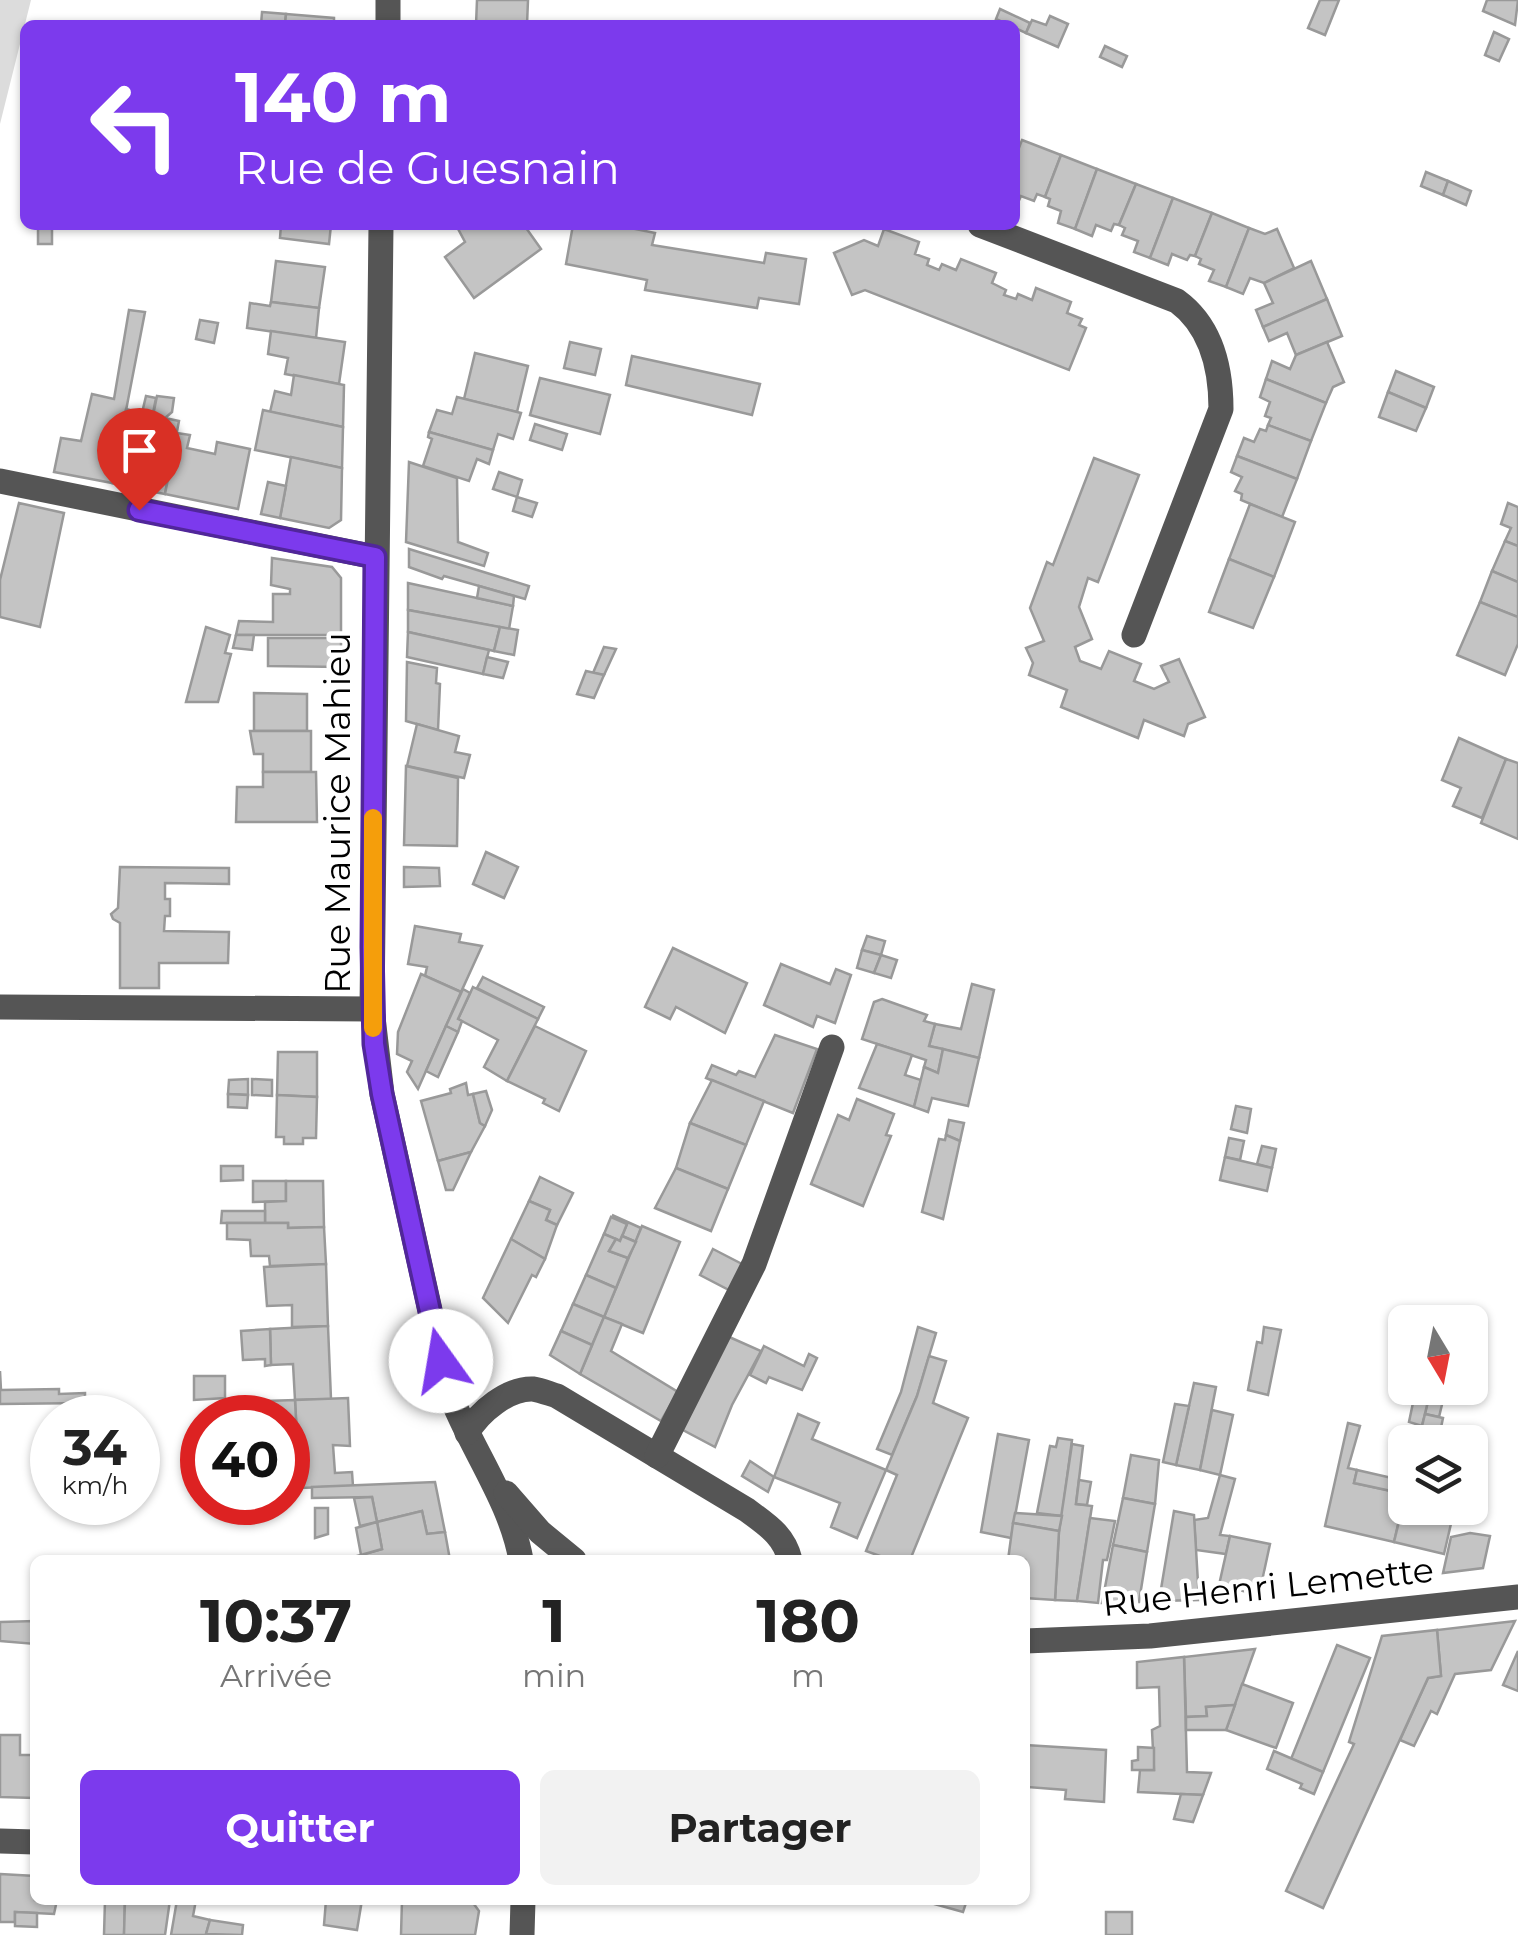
<!DOCTYPE html>
<html lang="fr">
<meta charset="utf-8">
<style>
:root{--surface:#fff;--page:#f2f2f2;--text:#222;--muted:#767676;--accent:#7c3aed}
body{margin:0;font-family:Montserrat,sans-serif;background:var(--page);color:var(--text);height:100vh;display:flex;flex-direction:column;font-size:38px;white-space:nowrap}
*{box-sizing:border-box;margin:0}
p{font-size:32px;color:var(--muted)}
.icon{flex:none;width:55px;height:55px;fill:none;stroke:currentColor;stroke-width:2;stroke-linecap:round;stroke-linejoin:round}
.map{position:relative;flex:1;overflow:hidden}
.panel{position:absolute;left:30px;top:1555px;width:1000px;height:350px;display:flex;flex-direction:column;background:var(--surface);border-radius:15px;box-shadow:0 2px 8px #0004}
.panel>*{flex:none}
.guide{position:absolute;left:20px;top:20px;width:1000px;height:210px;border-radius:15px;box-shadow:0 2px 8px #0004;background:#7c3aed;color:#fff;overflow:hidden}
.needle{width:65px;rotate:170deg}
.controls{position:absolute;left:1388px;top:1305px;display:grid;gap:20px}
.controls a{display:grid;place-items:center;width:100px;height:100px;border-radius:15px;background:var(--surface);box-shadow:0 2px 8px #0004;font-size:50px}
.speed{position:absolute;left:30px;top:1395px;display:flex;gap:20px;font-size:50px;font-weight:700;text-align:center}
.speed>*{display:grid;place-content:center;width:130px;height:130px;border-radius:50%;background:var(--surface);box-shadow:0 2px 8px #0004;line-height:1}
.speed small{font-size:25px;font-weight:400}
.speed .limit{border:15px solid #d22;background:#fff;color:#111}
.pin{position:absolute;display:grid;place-items:center;width:85px;height:85px;color:#fff;margin:-102px -42px;border-radius:50% 50% 50% 0;rotate:-45deg;box-shadow:0 0 10px #0007}
.pin .icon{rotate:45deg}
.me{position:absolute;width:110px;margin:-55px;rotate:347deg;stroke-linejoin:round;filter:drop-shadow(0 0 8px #0008)}
.turn{display:flex;align-items:center;gap:35px;height:210px;padding:0 50px;font-size:45px}
.turn .icon{width:130px;height:130px;stroke-width:2.5}
.turn b{display:block;font-size:70px;line-height:85px}
.eta{display:flex;justify-content:space-evenly;align-items:center;height:170px;text-align:center}
.eta b{font-size:60px;font-weight:700;line-height:70px}
.action{display:flex;gap:20px;margin-top:auto;padding:20px 50px}
.action a{flex:1;height:115px;border-radius:15px;background:var(--accent);color:#fff;font-size:40px;font-weight:700;line-height:115px;text-align:center}
.action a+a{background:var(--page);color:var(--text)}
.map>svg:first-child{display:block}
</style>
<div class="map">
<svg width="1518" height="1935" viewBox="0 0 1518 1935">
<rect width="100%" height="100%" fill="#fff"/>
<polygon fill="#dcdcdc" points="0,0 31,0 0,124"/>
<g fill="#c4c4c4" stroke="#999" stroke-width="2.5">
<polygon points="477,0 528,0 527,25 476,25"/>
<polygon points="1320,0 1339,0 1325,35 1308,28"/>
<polygon points="1487,0 1518,0 1515,25 1483,11"/>
<polygon points="1000,9 1030,23 1026,33 996,19"/>
<polygon points="262,12 286,14 285,25 261,25"/>
<polygon points="286,14 334,18 334,25 285,25"/>
<polygon points="1050,16 1068,24 1058,47 1026,33 1032,20 1046,25"/>
<polygon points="1494,32 1509,39 1499,61 1485,55"/>
<polygon points="1105,46 1127,56 1122,67 1100,57"/>
<polygon points="1022,140 1061,155 1045,197 1037,194 1034,201 1021,196 1016,207 1015,158"/>
<polygon points="1061,155 1097,169 1075,229 1058,223 1061,211 1048,206 1050,199 1045,197"/>
<polygon points="1097,169 1136,184 1119,225 1114,224 1111,231 1096,225 1092,236 1075,229"/>
<polygon points="1426,172 1448,181 1443,195 1421,186"/>
<polygon points="1448,181 1471,191 1466,205 1443,195"/>
<polygon points="1136,184 1173,198 1150,258 1134,252 1138,241 1122,235 1125,228 1119,225"/>
<polygon points="1173,198 1212,213 1195,256 1190,255 1187,260 1172,254 1168,265 1150,258"/>
<polygon points="1212,213 1249,228 1226,287 1209,281 1214,270 1199,264 1201,259 1195,256"/>
<polygon points="38,225 56,225 52,228 52,244 38,244"/>
<polygon points="281,225 331,225 329,244 280,238"/>
<polygon points="456,225 524,225 541,249 474,298 445,257 465,242"/>
<polygon points="573,225 616,225 655,233 652,245 764,263 766,253 806,259 799,304 759,298 757,308 645,290 647,280 566,264"/>
<polygon points="1249,228 1265,234 1277,229 1294,268 1264,283 1250,278 1243,294 1226,287"/>
<polygon points="884,229 919,242 915,254 929,259 927,265 939,270 942,264 956,270 961,259 996,273 992,283 1006,290 1004,295 1016,299 1018,294 1032,300 1036,288 1071,302 1067,313 1082,319 1079,325 1086,328 1069,370 865,290 852,295 834,253 864,240 878,246"/>
<polygon points="276,261 325,267 319,308 271,302"/>
<polygon points="1311,261 1327,299 1263,327 1256,310 1273,303 1264,283"/>
<polygon points="1327,299 1342,336 1296,355 1287,333 1269,341 1263,327"/>
<polygon points="271,302 319,308 316,338 247,328 250,303 270,306"/>
<polygon points="129,310 145,312 112,483 54,472 61,438 81,441 92,394 114,399"/>
<polygon points="200,320 218,323 214,343 196,339"/>
<polygon points="271,331 345,342 339,384 285,374 288,358 268,354"/>
<polygon points="570,342 601,349 595,375 564,368"/>
<polygon points="1327,342 1344,382 1333,387 1326,403 1266,379 1272,361 1290,369 1296,355"/>
<polygon points="475,353 528,366 517,412 464,399"/>
<polygon points="632,356 760,384 752,415 626,385"/>
<polygon points="1396,371 1434,387 1426,408 1388,392"/>
<polygon points="294,375 344,385 343,427 270,412 275,391 291,395"/>
<polygon points="540,378 610,395 600,434 530,415"/>
<polygon points="1266,379 1326,403 1311,441 1268,425 1271,418 1265,416 1270,402 1260,397"/>
<polygon points="1388,392 1426,408 1416,431 1379,417"/>
<polygon points="146,396 156,398 138,489 112,483 126,409 142,413"/>
<polygon points="157,396 174,398 172,412 165,418 179,421 165,494 138,489"/>
<polygon points="457,397 521,413 513,439 498,434 493,450 429,432 437,410 452,414"/>
<polygon points="263,410 343,427 342,468 255,450"/>
<polygon points="535,424 567,434 562,450 530,440"/>
<polygon points="1268,425 1311,441 1297,479 1237,456 1244,438 1254,442 1260,429 1266,431"/>
<polygon points="429,432 493,450 489,464 477,459 469,481 423,466 432,439 428,437"/>
<polygon points="177,433 190,435 187,448 215,454 217,442 250,449 238,509 165,494"/>
<polygon points="1237,456 1297,479 1282,517 1241,500 1242,494 1235,491 1242,477 1231,472"/>
<polygon points="291,457 342,468 341,520 329,528 280,518"/>
<polygon points="1094,458 1139,475 1098,582 1088,578 1079,607 1092,639 1075,647 1080,661 1101,669 1109,651 1141,664 1134,681 1154,689 1169,682 1161,666 1179,659 1205,717 1188,724 1184,736 1144,720 1138,738 1061,707 1067,690 1029,675 1033,663 1026,648 1044,641 1030,608 1047,562 1053,565"/>
<polygon points="409,462 457,478 458,542 488,553 484,566 406,542"/>
<polygon points="499,472 522,480 517,497 493,489"/>
<polygon points="268,482 286,486 280,518 261,514"/>
<polygon points="517,497 537,503 532,517 513,511"/>
<polygon points="19,503 64,513 40,627 0,617 0,580"/>
<polygon points="1508,503 1518,507 1518,546 1505,541 1511,528 1501,524"/>
<polygon points="1250,504 1295,522 1274,577 1229,559"/>
<polygon points="1505,541 1518,546 1518,582 1492,571"/>
<polygon points="409,549 529,586 525,599 444,576 442,579 409,567"/>
<polygon points="272,558 332,567 341,578 341,635 236,635 239,621 273,622 273,594 290,594 290,589 271,585"/>
<polygon points="1229,559 1274,577 1253,628 1209,612"/>
<polygon points="1492,571 1518,582 1518,617 1480,602"/>
<polygon points="408,583 513,606 509,629 408,610"/>
<polygon points="479,586 514,596 513,606 477,598"/>
<polygon points="1480,602 1518,617 1518,644 1505,675 1457,655"/>
<polygon points="408,610 500,627 494,651 408,632"/>
<polygon points="206,627 230,635 225,653 231,654 218,702 186,702"/>
<polygon points="500,627 518,630 514,655 494,651"/>
<polygon points="408,632 489,650 483,674 407,657"/>
<polygon points="236,635 254,635 252,650 233,648"/>
<polygon points="268,638 341,638 341,667 268,666"/>
<polygon points="604,647 616,649 604,675 593,673"/>
<polygon points="487,657 508,662 503,678 483,674"/>
<polygon points="407,662 437,668 436,683 440,684 438,730 406,721"/>
<polygon points="586,671 604,675 594,698 577,694"/>
<polygon points="254,693 307,694 307,731 254,731"/>
<polygon points="417,724 459,736 455,752 470,755 464,778 407,766"/>
<polygon points="250,731 311,731 311,772 263,772 263,754 254,754"/>
<polygon points="1459,738 1506,759 1482,818 1453,806 1461,788 1442,780"/>
<polygon points="1506,759 1518,763 1518,839 1481,823"/>
<polygon points="406,766 458,778 457,846 404,845"/>
<polygon points="263,772 316,772 317,822 236,822 237,787 263,787"/>
<polygon points="486,852 518,867 504,898 473,884"/>
<polygon points="120,867 229,868 229,884 165,883 165,899 170,899 170,916 165,916 164,931 229,932 228,963 159,963 159,988 120,988 120,923 113,919 111,914 118,908"/>
<polygon points="404,867 439,868 440,886 404,887"/>
<polygon points="415,926 461,934 459,942 482,946 461,992 425,976 427,967 408,964"/>
<polygon points="867,936 885,941 881,955 862,950"/>
<polygon points="673,948 747,983 725,1033 676,1007 670,1019 645,1007"/>
<polygon points="862,950 881,955 874,973 857,968"/>
<polygon points="881,955 897,960 891,978 874,973"/>
<polygon points="781,964 830,984 836,969 851,975 835,1023 817,1016 813,1027 764,1005"/>
<polygon points="421,974 461,992 418,1089 407,1072 412,1061 397,1054 398,1032"/>
<polygon points="483,977 544,1007 538,1019 477,988"/>
<polygon points="972,984 994,990 979,1058 929,1046 935,1024 961,1029"/>
<polygon points="473,987 538,1019 507,1081 484,1067 498,1040 458,1019"/>
<polygon points="463,989 470,993 458,1019 462,1021 458,1032 446,1026"/>
<polygon points="882,999 927,1015 924,1021 935,1024 929,1046 943,1049 938,1073 924,1067 926,1060 862,1039 874,1002"/>
<polygon points="446,1026 458,1032 438,1077 426,1071"/>
<polygon points="535,1026 586,1051 559,1111 543,1103 545,1099 507,1081"/>
<polygon points="775,1035 817,1049 793,1113 706,1078 712,1065 736,1075 739,1071 755,1077"/>
<polygon points="877,1044 912,1055 905,1075 921,1080 914,1107 859,1088"/>
<polygon points="943,1049 979,1058 968,1106 932,1098 928,1112 914,1107 924,1067 938,1073"/>
<polygon points="278,1052 317,1052 317,1097 277,1095"/>
<polygon points="248,1079 248,1095 228,1094 229,1080"/>
<polygon points="252,1079 272,1080 272,1096 252,1095"/>
<polygon points="712,1080 764,1101 746,1145 690,1123"/>
<polygon points="466,1083 468,1095 473,1094 480,1123 485,1126 471,1152 438,1161 421,1101 451,1093 450,1089"/>
<polygon points="486,1091 492,1110 485,1126 480,1123 473,1094"/>
<polygon points="228,1094 248,1095 247,1108 228,1107"/>
<polygon points="277,1095 317,1097 316,1138 303,1138 303,1144 284,1144 284,1137 276,1137"/>
<polygon points="857,1099 894,1114 886,1135 891,1136 863,1206 811,1184 838,1115 849,1120"/>
<polygon points="1236,1106 1251,1109 1247,1133 1231,1129"/>
<polygon points="949,1120 964,1123 960,1141 946,1135"/>
<polygon points="690,1123 746,1145 728,1189 676,1168"/>
<polygon points="946,1135 960,1141 943,1219 922,1212 939,1139 945,1140"/>
<polygon points="1229,1138 1244,1141 1240,1160 1225,1157"/>
<polygon points="1262,1146 1276,1149 1272,1168 1257,1164"/>
<polygon points="471,1152 453,1190 446,1190 438,1161"/>
<polygon points="1225,1157 1272,1168 1267,1191 1220,1180"/>
<polygon points="221,1166 243,1166 243,1180 221,1181"/>
<polygon points="676,1168 728,1189 711,1231 655,1208"/>
<polygon points="540,1177 573,1193 557,1225 546,1220 550,1210 529,1201"/>
<polygon points="253,1181 286,1181 286,1201 253,1202"/>
<polygon points="286,1181 323,1181 324,1227 288,1228 288,1223 265,1223 265,1202 286,1201"/>
<polygon points="529,1201 550,1210 546,1220 557,1225 545,1259 511,1239"/>
<polygon points="222,1211 265,1211 265,1223 221,1223"/>
<polygon points="612,1215 641,1228 636,1242 622,1236 627,1224"/>
<polygon points="611,1217 627,1224 620,1241 604,1234"/>
<polygon points="227,1223 288,1223 288,1228 324,1227 326,1264 270,1266 269,1256 251,1256 250,1240 227,1239"/>
<polygon points="642,1226 680,1242 643,1333 604,1317"/>
<polygon points="604,1234 616,1239 609,1251 628,1258 616,1288 586,1275"/>
<polygon points="622,1236 636,1242 628,1258 609,1251 616,1239 620,1241"/>
<polygon points="511,1239 545,1259 536,1277 532,1275 508,1323 483,1298"/>
<polygon points="713,1249 742,1264 729,1290 700,1275"/>
<polygon points="326,1264 328,1326 292,1327 292,1305 267,1306 264,1267"/>
<polygon points="586,1275 616,1288 604,1317 573,1304"/>
<polygon points="573,1304 604,1317 592,1345 561,1331"/>
<polygon points="604,1317 622,1324 611,1351 678,1392 661,1421 580,1374"/>
<polygon points="328,1326 331,1399 295,1400 293,1364 271,1365 270,1329"/>
<polygon points="918,1327 936,1333 917,1396 892,1455 877,1449 901,1392"/>
<polygon points="1264,1327 1281,1330 1268,1395 1248,1390 1257,1342 1262,1343"/>
<polygon points="270,1329 271,1365 265,1366 265,1359 243,1360 241,1331"/>
<polygon points="561,1331 592,1345 580,1374 550,1355"/>
<polygon points="727,1336 761,1351 732,1405 715,1447 681,1429"/>
<polygon points="764,1346 804,1366 809,1354 817,1358 802,1390 769,1377 766,1383 750,1375"/>
<polygon points="929,1356 946,1361 933,1403 968,1418 910,1560 891,1560 866,1551 897,1475 886,1470 917,1396"/>
<polygon points="0,1371 1,1390 59,1389 59,1394 85,1393 85,1403 0,1404"/>
<polygon points="194,1376 225,1376 225,1398 194,1400"/>
<polygon points="1194,1383 1216,1387 1200,1470 1176,1465"/>
<polygon points="1431,1388 1446,1388 1439,1417 1425,1414"/>
<polygon points="348,1398 350,1446 333,1445 335,1473 352,1472 353,1486 300,1488 295,1400"/>
<polygon points="1414,1398 1428,1401 1422,1426 1409,1422"/>
<polygon points="295,1400 298,1460 288,1461 288,1418 265,1418 265,1401"/>
<polygon points="1175,1404 1189,1406 1176,1465 1163,1462"/>
<polygon points="1212,1410 1233,1415 1220,1475 1200,1470"/>
<polygon points="798,1414 819,1423 812,1439 886,1470 857,1538 831,1527 840,1503 774,1477"/>
<polygon points="1425,1414 1443,1418 1438,1442 1418,1442"/>
<polygon points="1348,1423 1360,1426 1348,1468 1357,1470 1354,1483 1405,1494 1394,1542 1325,1526"/>
<polygon points="998,1434 1029,1440 1011,1538 981,1532"/>
<polygon points="1058,1438 1072,1440 1062,1516 1037,1513 1050,1446 1056,1447"/>
<polygon points="1072,1444 1083,1446 1076,1504 1092,1506 1077,1601 1055,1600 1059,1531"/>
<polygon points="1131,1455 1159,1460 1155,1504 1123,1498"/>
<polygon points="750,1461 774,1477 768,1492 742,1476"/>
<polygon points="1357,1470 1405,1481 1405,1494 1354,1483"/>
<polygon points="1220,1475 1235,1479 1220,1535 1230,1536 1226,1554 1196,1550 1194,1520 1208,1518"/>
<polygon points="1079,1480 1091,1482 1087,1505 1076,1504"/>
<polygon points="435,1482 445,1532 427,1534 422,1511 377,1522 372,1497 312,1498 312,1487"/>
<polygon points="372,1497 377,1522 360,1526 354,1498"/>
<polygon points="1405,1497 1405,1508 1444,1508 1442,1513 1453,1515 1444,1554 1394,1542"/>
<polygon points="1123,1498 1155,1504 1147,1552 1113,1545"/>
<polygon points="315,1508 328,1508 328,1534 315,1538"/>
<polygon points="422,1511 427,1534 445,1532 450,1560 343,1560 382,1549 377,1522"/>
<polygon points="1174,1511 1194,1515 1199,1600 1159,1601"/>
<polygon points="1015,1513 1062,1516 1059,1531 1013,1523"/>
<polygon points="1090,1518 1115,1521 1107,1560 1103,1560 1098,1603 1077,1601"/>
<polygon points="377,1522 382,1549 361,1555 356,1528"/>
<polygon points="1013,1523 1059,1531 1055,1600 1025,1598 1025,1560 1008,1560"/>
<polygon points="1470,1533 1490,1536 1483,1568 1443,1573 1451,1537"/>
<polygon points="1230,1536 1270,1544 1259,1595 1219,1585"/>
<polygon points="1113,1545 1147,1552 1139,1602 1102,1603"/>
<polygon points="35,1621 35,1644 0,1641 0,1622"/>
<polygon points="1515,1621 1491,1670 1455,1674 1437,1714 1431,1711 1414,1746 1400,1740 1428,1678 1441,1676 1437,1630"/>
<polygon points="1437,1630 1441,1676 1428,1678 1323,1908 1286,1891 1354,1744 1349,1742 1382,1636"/>
<polygon points="1337,1645 1370,1658 1323,1772 1291,1759"/>
<polygon points="1255,1649 1235,1705 1206,1707 1207,1716 1186,1717 1184,1657"/>
<polygon points="1518,1651 1518,1691 1503,1685"/>
<polygon points="1184,1657 1187,1772 1211,1773 1203,1795 1138,1792 1140,1770 1154,1770 1152,1730 1160,1726 1159,1687 1137,1688 1137,1662"/>
<polygon points="1242,1684 1293,1703 1276,1748 1226,1730"/>
<polygon points="1235,1705 1226,1730 1186,1730 1186,1717 1207,1716 1206,1707"/>
<polygon points="0,1735 20,1735 20,1755 35,1755 35,1798 0,1797"/>
<polygon points="1025,1745 1106,1750 1104,1802 1065,1799 1066,1790 1028,1787 1025,1819"/>
<polygon points="1138,1747 1154,1748 1154,1770 1132,1770 1132,1761 1138,1760"/>
<polygon points="1274,1751 1323,1772 1314,1794 1300,1788 1302,1784 1267,1769"/>
<polygon points="1181,1794 1203,1795 1193,1822 1174,1819"/>
<polygon points="0,1874 35,1876 35,1900 57,1900 54,1914 15,1912 15,1922 0,1922"/>
<polygon points="105,1900 125,1900 124,1935 104,1935"/>
<polygon points="125,1900 170,1900 165,1935 124,1935"/>
<polygon points="177,1900 196,1900 193,1916 210,1920 206,1934 210,1935 171,1935"/>
<polygon points="326,1900 362,1900 357,1930 324,1925"/>
<polygon points="402,1900 471,1900 479,1911 475,1935 401,1935"/>
<polygon points="920,1900 967,1900 963,1912"/>
<polygon points="15,1912 37,1913 37,1927 15,1926"/>
<rect x="1106" y="1912" width="26" height="23"/>
<polygon points="210,1920 243,1925 242,1935 206,1934"/>
</g>
<g fill="none" stroke-linecap="round" stroke-linejoin="round">
<g stroke="#555" stroke-width="25">
<polyline points="388,25 388,0"/>
<path d="M381 225 372 1009 382 1094 446 1382C466 1443 510 1497 521 1560"/>
<path d="M980 225 1177 301C1211 326 1221 368 1221 409L1134 635"/>
<polyline points="0,481 375,557"/>
<polyline points="0,1007 372,1009"/>
<path d="M467 1433C479 1412 508 1388 533 1389 541 1390 550 1394 557 1396L747 1510C767 1525 784 1535 790 1560"/>
<polyline points="657,1456 754,1264 832,1047"/>
<polyline points="506,1493 540,1532 574,1560"/>
<polyline points="1025,1641 1150,1636 1518,1597"/>
<polyline points="0,1841 35,1842"/>
<polyline points="522,1935 523,1900"/>
</g>
</g>
<g fill="none" stroke-linecap="round" stroke-linejoin="round">
<g stroke="#51269a" stroke-width="25">
<polyline id="route" points="139,510 375,557 372,947 374,1044 382,1094 441,1361"/>
</g>
<use href="#route" stroke="#7c3aed" stroke-width="18"/>
<polyline stroke="#f59e0b" stroke-width="18" points="373,818 373,1028"/>
</g>
<g text-anchor="middle" stroke-width="9" stroke-linejoin="round" paint-order="stroke">
<g font-size="35" fill="#000" stroke="#fff">
<text transform="translate(338 813) rotate(-90)" y="12">Rue Maurice Mahieu</text>
<text transform="translate(1268 1587) rotate(-6)" y="12">Rue Henri Lemette</text>
</g>
</g>
</svg>
<div class="controls">
<a><svg class="needle" viewBox="-14 -14 28 28"><path d="M0-13l5 13h-10z" fill="#e53935"/><path d="M0 13l5-13h-10z" fill="#767676"/></svg></a>
<a><svg class="icon" aria-label="layers" viewBox="0 0 24 24"><path d="M12 4l9 5-9 5-9-5zM3 14l9 5 9-5"/></svg></a>
</div>
<div class="speed"><div>34<small>km/h</small></div><div class="limit">40</div></div>
<div class="pin" style="left:139px;top:510px;background:#d93025"><svg class="icon" aria-label="arrive" viewBox="0 0 24 24"><path d="M6 21V4h12l-3 4 3 4H6"/></svg></div>
<svg class="me" style="left:441px;top:1361px" viewBox="-20 -20 40 40"><circle r="19" fill="#fff"/><path d="M0-13L10 11 0 6-10 11z" fill="#7c3aed"/></svg>
<div class="guide">
<div class="turn"><svg class="icon" aria-label="left" viewBox="0 0 24 24"><path d="M17 20v-9H6M10 6l-5 5 5 5"/></svg><div><b>140 m</b>Rue de Guesnain</div></div>
</div>
<section class="panel">
<div class="eta">
<div><b>10:37</b><p>Arrivée</p></div>
<div><b>1</b><p>min</p></div>
<div><b>180</b><p>m</p></div>
</div>
<div class="action"><a>Quitter</a><a>Partager</a></div>
</section>
</div>
